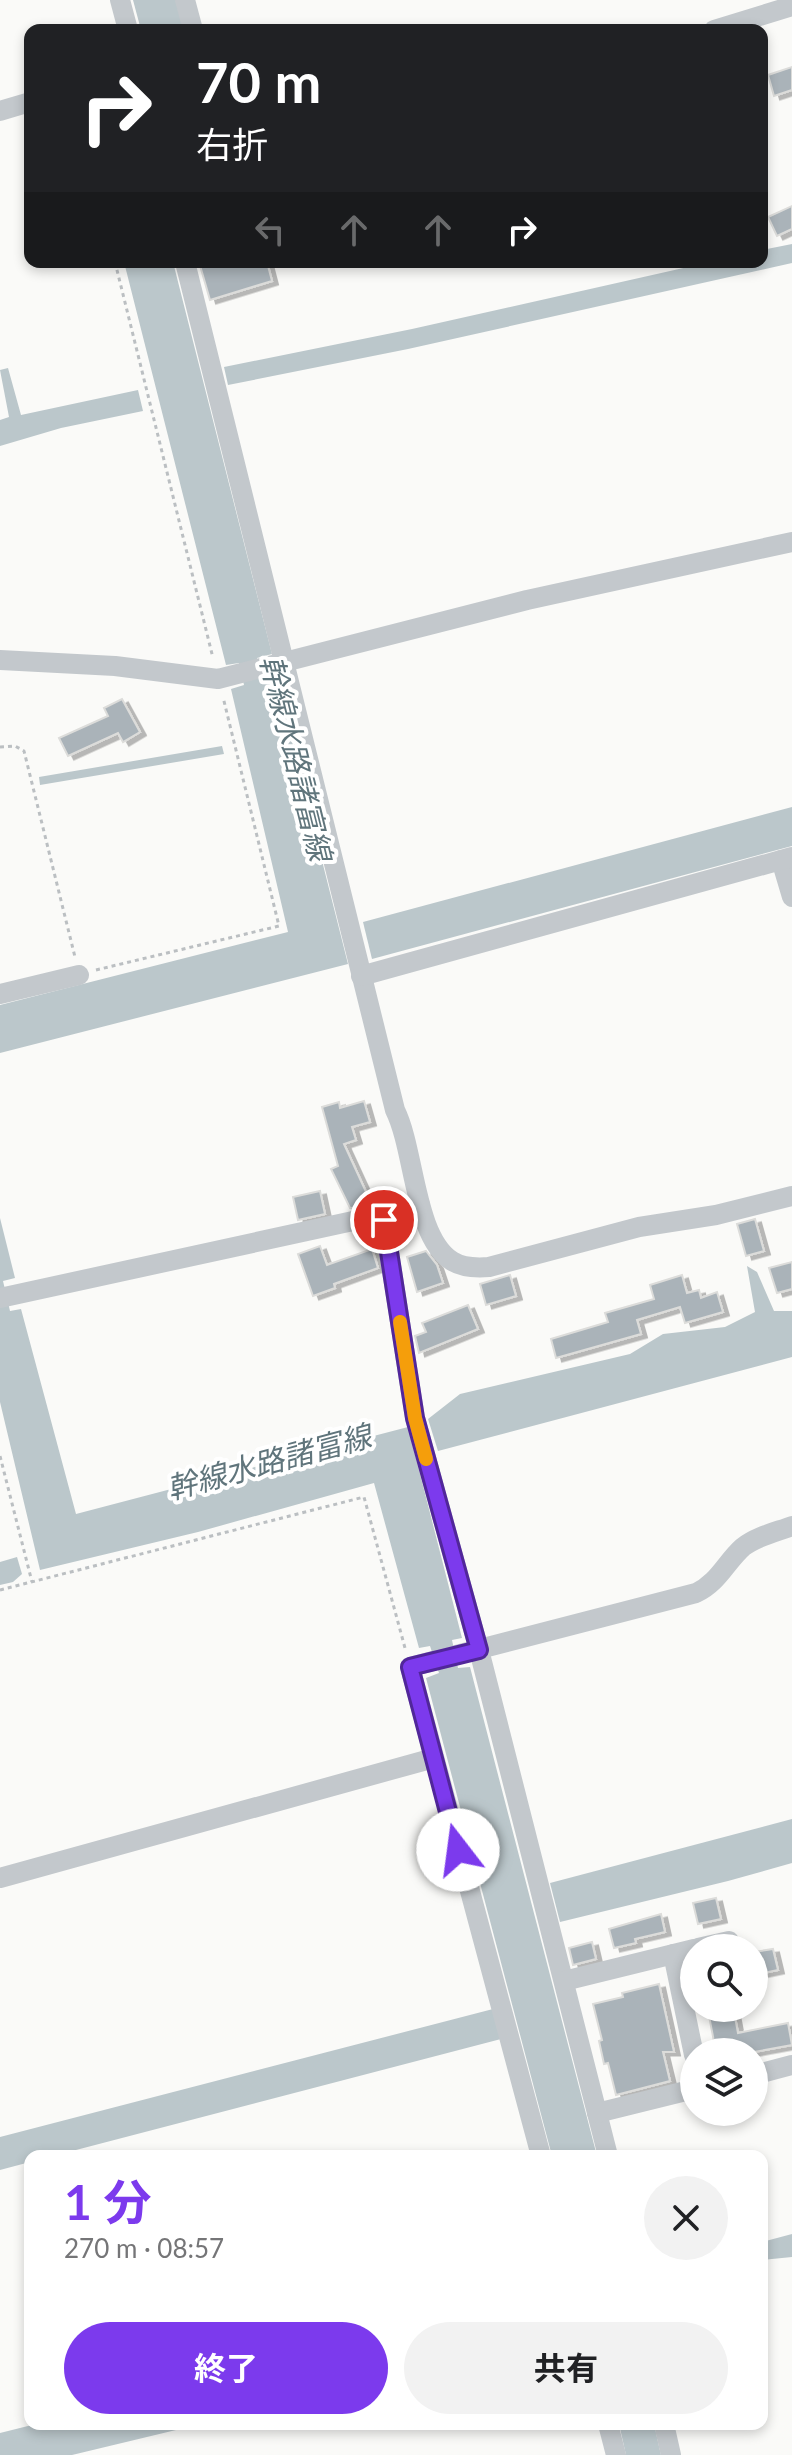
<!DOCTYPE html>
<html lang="ja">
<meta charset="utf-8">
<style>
:root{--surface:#fff;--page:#f2f2f2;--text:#202124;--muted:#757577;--accent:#7c3aed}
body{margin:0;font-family:Lato,"Noto Sans JP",sans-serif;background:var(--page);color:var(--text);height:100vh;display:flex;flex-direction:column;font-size:30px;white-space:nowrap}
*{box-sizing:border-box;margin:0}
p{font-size:26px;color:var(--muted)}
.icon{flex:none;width:44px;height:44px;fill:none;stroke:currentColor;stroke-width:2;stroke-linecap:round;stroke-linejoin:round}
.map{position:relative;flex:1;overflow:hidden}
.drawer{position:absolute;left:24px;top:2150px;width:744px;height:280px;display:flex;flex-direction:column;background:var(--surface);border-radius:16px;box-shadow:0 4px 12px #0003}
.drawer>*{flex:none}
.banner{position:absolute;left:24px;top:24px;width:744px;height:244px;border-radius:16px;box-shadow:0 4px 12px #0003;background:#202124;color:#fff;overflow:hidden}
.buttons{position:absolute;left:680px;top:1934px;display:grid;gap:16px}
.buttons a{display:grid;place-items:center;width:88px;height:88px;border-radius:50%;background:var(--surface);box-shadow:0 4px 12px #0003;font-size:40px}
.pin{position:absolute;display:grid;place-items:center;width:68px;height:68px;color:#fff;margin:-34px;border:4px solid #fff;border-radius:50%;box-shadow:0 2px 8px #0007}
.me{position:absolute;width:88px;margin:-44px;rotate:345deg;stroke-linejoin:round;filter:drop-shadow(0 0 6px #0008)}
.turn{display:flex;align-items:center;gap:28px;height:168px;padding:0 40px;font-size:36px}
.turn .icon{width:104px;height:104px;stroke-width:2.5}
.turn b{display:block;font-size:56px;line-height:68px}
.lanes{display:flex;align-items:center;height:76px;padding:0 40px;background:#0003;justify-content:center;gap:40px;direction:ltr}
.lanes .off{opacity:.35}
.round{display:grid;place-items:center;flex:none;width:84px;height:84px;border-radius:42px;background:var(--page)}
.head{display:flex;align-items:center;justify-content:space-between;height:136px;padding:0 40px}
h1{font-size:48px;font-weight:700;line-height:60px;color:var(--accent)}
.cta{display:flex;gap:16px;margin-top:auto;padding:16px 40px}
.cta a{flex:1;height:92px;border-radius:48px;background:var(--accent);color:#fff;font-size:32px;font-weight:700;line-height:92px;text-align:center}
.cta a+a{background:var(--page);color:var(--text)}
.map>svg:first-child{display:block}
</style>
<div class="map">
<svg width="792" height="2455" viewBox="0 0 792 2455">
<defs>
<filter id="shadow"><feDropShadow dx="6" dy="3.5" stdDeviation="0" flood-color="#0004"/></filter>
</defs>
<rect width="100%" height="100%" fill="#fafaf8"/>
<g fill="#bbc7cb">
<polygon points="133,0 178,0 185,30 141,30"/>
<polygon points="792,244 792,263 408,349 228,385 224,367 412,329 710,262 762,262 762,250"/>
<polygon points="124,262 173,262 272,654 257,658 263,680 276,678 348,964 0,1053 0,1005 288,932 231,689 244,685 239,663 226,665"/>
<polygon points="8,368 21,415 138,390 143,411 61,428 0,446 0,420 9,417 0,370"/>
<polygon points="222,746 224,754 40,785 39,777"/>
<polygon points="792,807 792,846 372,959 363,922"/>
<polygon points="0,1218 15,1278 3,1281 10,1311 21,1309 76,1514 408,1427 462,1638 452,1640 458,1668 470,1667 597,2156 552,2156 426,1678 439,1673 430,1646 419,1648 374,1483 198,1532 40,1570 0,1402"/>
<polygon points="747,1266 757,1272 774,1311 792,1311 792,1357 438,1451 428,1419 460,1394 630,1354 663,1334 725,1327 755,1312"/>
<polygon points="17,1557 22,1574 13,1582 0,1585 0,1562"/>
<polygon points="792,1819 792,1863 728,1881 560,1922 550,1883"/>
<polygon points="493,2009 501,2039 53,2156 30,2156 30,2162 0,2170 0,2137"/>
<polygon points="792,2234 792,2257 762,2260 762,2242"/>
<polygon points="36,2424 201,2424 72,2455 0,2455 0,2433"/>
<polygon points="619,2424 654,2424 661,2455 626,2455"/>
</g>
<g fill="#aab3b9" stroke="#dcdcda" stroke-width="2" filter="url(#shadow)">
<polygon points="792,67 792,90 774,96 768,75"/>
<polygon points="792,206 792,229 777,236 768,217"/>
<polygon points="199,262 267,262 272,281 210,300"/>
<polygon points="122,699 140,732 123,742 118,733 68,756 59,738 108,716 104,708"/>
<polygon points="364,1101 370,1122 352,1127 356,1140 344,1144 373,1207 350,1208 331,1169 338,1166 322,1107 339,1102 340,1108"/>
<polygon points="320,1191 325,1214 298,1220 293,1197"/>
<polygon points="755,1219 764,1251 746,1256 737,1224"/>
<polygon points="320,1246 327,1265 372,1249 378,1268 334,1284 335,1288 313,1296 298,1254"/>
<polygon points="426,1251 437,1265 443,1283 417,1292 407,1257"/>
<polygon points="792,1262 792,1289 777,1293 769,1268"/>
<polygon points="510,1275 516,1296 486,1305 480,1284"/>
<polygon points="682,1275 687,1293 699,1290 701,1298 717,1292 723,1312 685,1323 680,1307 637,1320 641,1334 556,1358 551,1339 608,1322 605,1313 654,1299 650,1285"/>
<polygon points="468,1305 478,1329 419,1353 415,1336 426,1332 422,1323"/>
<polygon points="716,1898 721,1919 698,1924 693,1903"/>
<polygon points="661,1914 665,1932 635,1939 636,1943 614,1948 609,1929"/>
<polygon points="592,1942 596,1959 573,1965 569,1948"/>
<polygon points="773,1949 778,1970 754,1975 754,1952"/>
<polygon points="659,1984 674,2052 663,2052 670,2081 616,2095 608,2063 604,2064 599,2041 602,2040 593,2004 623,1997 622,1993"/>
<polygon points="734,2012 738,2033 788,2023 792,2045 754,2052 716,2052 709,2016"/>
</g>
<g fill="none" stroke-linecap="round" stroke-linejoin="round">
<g stroke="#bbbfc2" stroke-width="3" stroke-dasharray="4 4" stroke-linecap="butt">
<polyline points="115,262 213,658"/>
<polyline points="0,747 15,746 24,751 75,957"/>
<polyline points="96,970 279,926 223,697"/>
<polyline points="0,1456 32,1582"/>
<polyline points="0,1590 364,1497 405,1648"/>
</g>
<g stroke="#c3c8cc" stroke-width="20">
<polyline points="120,0 128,30"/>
<polyline points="185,0 193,30"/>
<polyline points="714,30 792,6"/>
<polyline points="0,111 30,102"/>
<path d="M185 262 395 1110C415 1150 414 1237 452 1261 463 1268 477 1268 489 1267L639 1227 716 1215 792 1196"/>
<polyline points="0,660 115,666 218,679 527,600 792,542"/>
<polyline points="781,860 792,897"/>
<polyline points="361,976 792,857"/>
<polyline points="0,994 79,975"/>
<polyline points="420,1205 384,1220 415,1418 479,1650 608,2156"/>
<polyline points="0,1298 353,1221 384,1220"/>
<polyline points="0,1878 434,1758"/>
<polyline points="698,1948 729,1941"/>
<polyline points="673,1954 694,2055"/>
<polyline points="564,1981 694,1949"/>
<polyline points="754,2075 792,2065"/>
<polyline points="597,2113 694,2089"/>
<path d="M541 2156 410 1667 696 1593C718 1583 726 1562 743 1547 757 1536 776 1532 792 1526"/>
<polyline points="608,2424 616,2455"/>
<polyline points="664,2424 671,2455"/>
</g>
</g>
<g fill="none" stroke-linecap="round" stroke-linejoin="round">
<g stroke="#51269a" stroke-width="20">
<polyline id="route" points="384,1220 415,1418 479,1650 410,1667 458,1850"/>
</g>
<use href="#route" stroke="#7c3aed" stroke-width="14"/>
<polyline stroke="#f59e0b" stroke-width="14" points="400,1322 415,1418 426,1459"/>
</g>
<g text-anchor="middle" stroke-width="8" stroke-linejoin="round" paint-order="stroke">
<g font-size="30" font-style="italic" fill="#60757c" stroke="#fff">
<text transform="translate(295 758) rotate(76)" y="10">幹線水路諸富線</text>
<text transform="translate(269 1463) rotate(-15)" y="10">幹線水路諸富線</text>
</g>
</g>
</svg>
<div class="buttons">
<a><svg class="icon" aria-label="search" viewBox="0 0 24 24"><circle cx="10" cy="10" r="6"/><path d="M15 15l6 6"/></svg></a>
<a><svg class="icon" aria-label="layers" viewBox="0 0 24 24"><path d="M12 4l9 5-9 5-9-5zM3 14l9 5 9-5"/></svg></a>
</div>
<div class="pin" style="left:384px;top:1220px;background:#d93025"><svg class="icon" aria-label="arrive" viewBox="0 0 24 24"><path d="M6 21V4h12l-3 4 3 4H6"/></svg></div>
<svg class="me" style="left:458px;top:1850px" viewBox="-20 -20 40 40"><circle r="19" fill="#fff"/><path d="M0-13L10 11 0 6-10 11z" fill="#7c3aed"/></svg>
<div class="banner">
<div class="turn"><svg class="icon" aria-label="right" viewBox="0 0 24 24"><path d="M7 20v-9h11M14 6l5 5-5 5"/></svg><div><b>70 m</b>右折</div></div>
<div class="lanes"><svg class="icon off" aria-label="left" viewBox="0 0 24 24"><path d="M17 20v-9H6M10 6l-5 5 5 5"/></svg><svg class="icon off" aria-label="ahead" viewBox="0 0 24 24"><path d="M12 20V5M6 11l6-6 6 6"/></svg><svg class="icon off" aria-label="ahead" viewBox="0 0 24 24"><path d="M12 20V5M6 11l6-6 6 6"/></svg><svg class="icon" aria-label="right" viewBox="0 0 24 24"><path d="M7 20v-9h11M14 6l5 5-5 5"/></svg></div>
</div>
<section class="drawer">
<div class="head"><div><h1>1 分</h1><p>270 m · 08:57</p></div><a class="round"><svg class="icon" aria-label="close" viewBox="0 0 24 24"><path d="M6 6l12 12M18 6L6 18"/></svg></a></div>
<div class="cta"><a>終了</a><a>共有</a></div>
</section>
</div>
